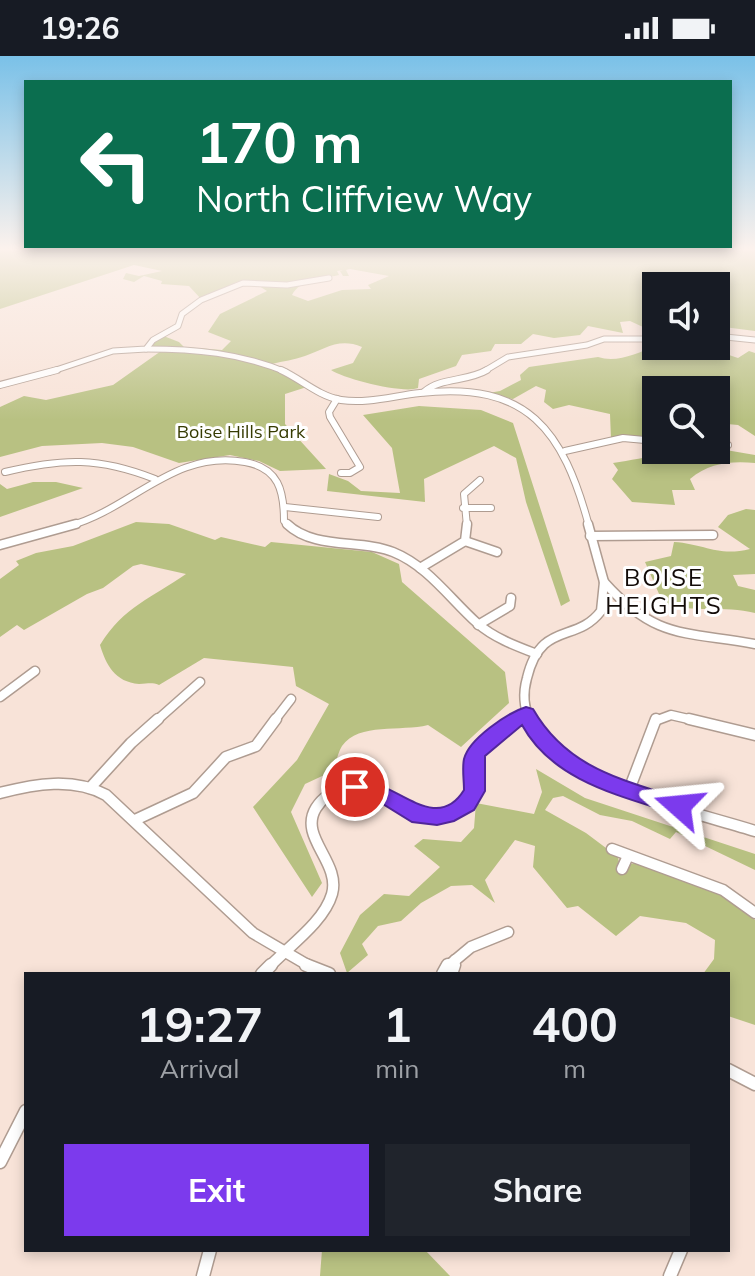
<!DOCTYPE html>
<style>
:root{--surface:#171b24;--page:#20242c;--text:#f1f3f6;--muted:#9ea1a6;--accent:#7c3aed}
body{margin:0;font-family:Mulish,sans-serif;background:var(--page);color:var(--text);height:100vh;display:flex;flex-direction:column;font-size:30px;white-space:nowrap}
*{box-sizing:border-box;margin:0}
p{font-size:26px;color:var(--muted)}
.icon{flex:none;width:44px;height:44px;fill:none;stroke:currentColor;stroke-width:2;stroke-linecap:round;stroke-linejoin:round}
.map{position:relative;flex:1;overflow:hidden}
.details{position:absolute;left:24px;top:916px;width:706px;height:280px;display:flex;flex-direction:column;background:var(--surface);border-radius:0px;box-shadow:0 4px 12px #0003}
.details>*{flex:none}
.top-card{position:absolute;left:24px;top:24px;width:708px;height:168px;border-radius:0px;box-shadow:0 4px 12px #0003;background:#0b6e4f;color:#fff;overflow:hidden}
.tools{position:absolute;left:642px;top:216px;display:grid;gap:16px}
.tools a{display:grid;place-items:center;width:88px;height:88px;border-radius:0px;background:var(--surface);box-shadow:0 4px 12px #0003;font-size:40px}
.pin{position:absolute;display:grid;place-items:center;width:68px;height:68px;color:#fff;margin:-34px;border:4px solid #fff;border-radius:50%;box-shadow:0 2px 8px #0007}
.me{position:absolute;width:88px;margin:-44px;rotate:288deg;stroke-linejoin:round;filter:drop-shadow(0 0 6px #0008)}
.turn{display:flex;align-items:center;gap:28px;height:168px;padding:0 40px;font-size:36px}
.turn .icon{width:104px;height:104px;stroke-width:2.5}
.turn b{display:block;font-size:56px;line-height:68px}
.eta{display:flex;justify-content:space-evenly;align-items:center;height:136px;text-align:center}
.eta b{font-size:48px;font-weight:700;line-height:56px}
.primary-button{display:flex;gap:16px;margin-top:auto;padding:16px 40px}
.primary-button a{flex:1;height:92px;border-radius:0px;background:var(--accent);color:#fff;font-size:32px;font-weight:700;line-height:92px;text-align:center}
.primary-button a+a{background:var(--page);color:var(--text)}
.status{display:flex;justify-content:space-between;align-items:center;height:56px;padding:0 40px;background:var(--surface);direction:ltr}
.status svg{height:22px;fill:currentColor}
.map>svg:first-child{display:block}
</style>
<div class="status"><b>19:26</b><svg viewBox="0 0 49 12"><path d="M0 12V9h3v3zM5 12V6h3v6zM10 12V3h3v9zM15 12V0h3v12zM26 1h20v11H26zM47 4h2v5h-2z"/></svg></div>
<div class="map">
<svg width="755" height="1220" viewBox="0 0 755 1220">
<rect width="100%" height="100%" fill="#f8e3d8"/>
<g fill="#b8c182" fill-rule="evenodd">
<path d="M0 193H755V275L716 270V230H656V277L630 265 620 266 623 277 588 270 580 279 554 282 533 278 521 288H495L491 295 462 299 456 310 419 323 418 332C404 338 344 323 331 314L353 307 362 291C338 281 324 294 305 300 294 304 283 305 272 308L313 329 285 338V368L326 413 280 415 259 405 230 399 179 407 133 391 102 387 42 390 0 401V351L24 340 46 344 113 329 161 295 145 290 161 279 179 286 184 291 222 294 231 285 208 276 220 258 267 235 253 226 202 244 189 230 161 228 162 225 144 220 134 226 123 223 126 217 139 220 162 215 134 209 0 253ZM350 213 389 220 368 229 371 233 342 234 308 245 292 239C300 223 323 223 339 219L337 215 343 214 340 215 343 220H349L346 214Z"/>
<path d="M656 289 693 302 711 293 738 302 749 295 755 297V380L738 369 716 367V334H656V362L649 363 645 382 611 383 610 358 569 349 553 353 544 346 546 334 536 330 513 343 483 338 500 335 521 324 520 319 529 311 598 301C616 307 638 298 656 289Z"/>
<polygon points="419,350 481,354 513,367 570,545 561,550 526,446 516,402 494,390 424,423 425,446 327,435 329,418 348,425 361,435 400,437 392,392 363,359"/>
<path d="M720 393 755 399V407C730 405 709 407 690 423L695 434H672L675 449 632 446 612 423 618 414 613 407C630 405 647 400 664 399 683 397 704 407 720 393Z"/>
<polygon points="33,426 56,426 83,432 0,461 0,428 7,433"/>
<path d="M746 453 755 454V518L733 519 738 530 755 534V557C724 549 693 558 663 547L645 506 671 500 674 486C705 488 718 501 750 493L718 471 728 459Z"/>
<path d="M136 466 169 468 215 484 221 481 265 491 271 486 372 496 399 508 402 526 505 616 509 647 461 691 428 669C401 676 359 666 342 690 338 696 336 707 333 715L305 728 291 756 322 827 312 841 253 751 297 704 329 648 296 630 293 611 204 602 159 629C151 626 148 628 139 628 115 626 106 609 100 589 124 550 152 542 186 518L141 508 133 510 103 532 87 538 24 574 17 569 0 581V523L19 509 16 505 36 497 73 490Z"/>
<path d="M536 713 585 742 755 798V814L676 776 670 783 632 765 600 759 563 740 553 742 545 754 586 777 618 801 620 812 634 807C676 824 724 829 755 864V969L728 960V918H703L714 903 715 884 686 867 640 860 616 880 578 850 567 852 533 811 535 790 515 784 485 824 495 847 472 829 451 830 421 847 401 865 378 870 362 888 368 899 347 917 340 897 360 859 384 838 409 840 440 811 414 790 423 783 461 786 474 772 476 747 534 758 542 736Z"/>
<polygon points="322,1194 425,1194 450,1220 320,1220"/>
</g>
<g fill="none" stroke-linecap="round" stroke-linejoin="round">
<g stroke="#af9c91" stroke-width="7">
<g id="minor-far4">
<polyline points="716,280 755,284"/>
<path d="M146 293C195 293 240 297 286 316"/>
<polyline points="50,316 113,295 146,293 153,284 178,270 182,258 201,244 243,227 287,229 329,222"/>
<polyline points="483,316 508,301 587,289 604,283 651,283"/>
</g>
</g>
<g stroke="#af9c91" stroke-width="8">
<g id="minor-far3">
<path d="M281 314C301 323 318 340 341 344 367 348 393 340 420 337 528 325 563 374 589 470"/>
<polyline points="0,329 57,314"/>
<path d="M424 336C441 321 467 326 487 314"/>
<polyline points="337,343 329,356 330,361 360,411 350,417 341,417"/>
<polyline points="716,390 728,389"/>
<polyline points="565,395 623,382 656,385"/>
<path d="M5 416C63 402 99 401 155 423"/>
<polyline points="285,451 378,461"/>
<polyline points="463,452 491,452"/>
<path d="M69 470C132 453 174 393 245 406 279 412 284 435 284 465L289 470"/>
<polyline points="467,470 464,438 480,424"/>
</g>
</g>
<g stroke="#af9c91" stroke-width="11">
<g id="minor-far2">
<path d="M287 468C314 494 361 483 393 496 428 510 450 543 477 567 494 582 516 590 537 598"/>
<polyline points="590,480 713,479"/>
<polyline points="465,485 497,496"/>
<polyline points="0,489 76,468"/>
<polyline points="420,512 465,485 467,468"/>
<path d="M604 526C656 584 684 575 755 588"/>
<polyline points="478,569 510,550 511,542"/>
<polyline points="0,641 35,615"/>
<polyline points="156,665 200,626"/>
<polyline points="274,665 291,643"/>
<polyline points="512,665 526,658"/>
<path d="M530 665C524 652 523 636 527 622 541 564 576 588 601 555L604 526 588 468"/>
<polyline points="655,665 671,659 697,665"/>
</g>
</g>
<g stroke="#af9c91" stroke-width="13">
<g id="minor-far1">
<path d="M529 663C556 727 692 755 755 775"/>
<polyline points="689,663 755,679"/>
<polyline points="90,732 131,687 158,663"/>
<polyline points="629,734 656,663"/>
<path d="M0 737C35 728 73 721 106 739L253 877 311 911"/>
<polyline points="135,764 193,737 226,701 256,690 276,663"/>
<polyline points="612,793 723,834 755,857"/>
<polyline points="622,813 627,802"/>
<path d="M269 911C289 890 324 866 332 838 341 806 298 781 316 752 329 731 359 726 381 737 392 743 400 753 411 757 422 761 436 762 448 759 485 749 465 724 475 699 483 683 501 672 516 663"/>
<polyline points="447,911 471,891 508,876"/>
<polyline points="453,911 455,904"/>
</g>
</g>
<g stroke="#af9c91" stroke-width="15">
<g id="minor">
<polyline points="306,909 329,918"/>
<polyline points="262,918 271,909"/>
<polyline points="443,918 448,909"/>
<polyline points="451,918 454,909"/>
<polyline points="728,1014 755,1028"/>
<polyline points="0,1106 26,1055"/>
<polyline points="203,1220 210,1194"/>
<polyline points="670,1220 681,1194"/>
</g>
</g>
<use href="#minor-far4" stroke="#fff" stroke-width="5"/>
<use href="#minor-far3" stroke="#fff" stroke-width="6"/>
<use href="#minor-far2" stroke="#fff" stroke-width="8"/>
<use href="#minor-far1" stroke="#fff" stroke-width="10"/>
<use href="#minor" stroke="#fff" stroke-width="12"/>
</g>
<linearGradient id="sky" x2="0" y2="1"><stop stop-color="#7ac1e8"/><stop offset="0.53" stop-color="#fcf2ed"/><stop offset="1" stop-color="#fcf2ed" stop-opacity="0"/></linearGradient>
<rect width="755" height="364" fill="url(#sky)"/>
<path fill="#7c3aed" stroke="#51269a" stroke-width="2" d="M526 651 533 653C568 714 625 724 687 745L690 750 687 756 679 759C622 740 553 726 522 669L485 700V735L474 754 454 765 437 769 412 766 373 742 348 737 345 731 348 725C387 713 433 784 464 734 464 724 462 712 464 703 469 683 507 657 526 651Z"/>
<g text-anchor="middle" stroke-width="6" stroke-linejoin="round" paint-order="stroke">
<g font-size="18" fill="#363b02" stroke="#fff">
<text x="241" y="382">Boise Hills Park</text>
</g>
<g font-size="24" letter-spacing="2" fill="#120b08" stroke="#fff">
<text x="664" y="530">BOISE<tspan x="664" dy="28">HEIGHTS</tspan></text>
</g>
</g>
</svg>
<div class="tools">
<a><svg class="icon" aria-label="sound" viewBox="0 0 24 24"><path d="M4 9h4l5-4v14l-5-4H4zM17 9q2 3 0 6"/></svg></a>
<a><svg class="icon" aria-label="search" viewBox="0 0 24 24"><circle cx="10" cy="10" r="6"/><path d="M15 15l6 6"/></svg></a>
</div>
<div class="pin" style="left:355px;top:731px;background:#d93025"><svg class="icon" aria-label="arrive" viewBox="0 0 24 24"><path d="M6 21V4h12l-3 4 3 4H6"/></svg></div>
<svg class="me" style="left:679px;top:750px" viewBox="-20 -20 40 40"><path d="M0-17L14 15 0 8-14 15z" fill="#7c3aed" stroke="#fff" stroke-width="4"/></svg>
<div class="top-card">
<div class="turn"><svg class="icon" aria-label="left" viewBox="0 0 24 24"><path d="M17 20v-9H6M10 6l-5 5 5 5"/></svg><div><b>170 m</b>North Cliffview Way</div></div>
</div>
<section class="details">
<div class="eta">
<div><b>19:27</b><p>Arrival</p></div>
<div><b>1</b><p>min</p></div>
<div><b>400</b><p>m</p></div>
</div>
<div class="primary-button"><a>Exit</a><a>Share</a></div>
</section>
</div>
